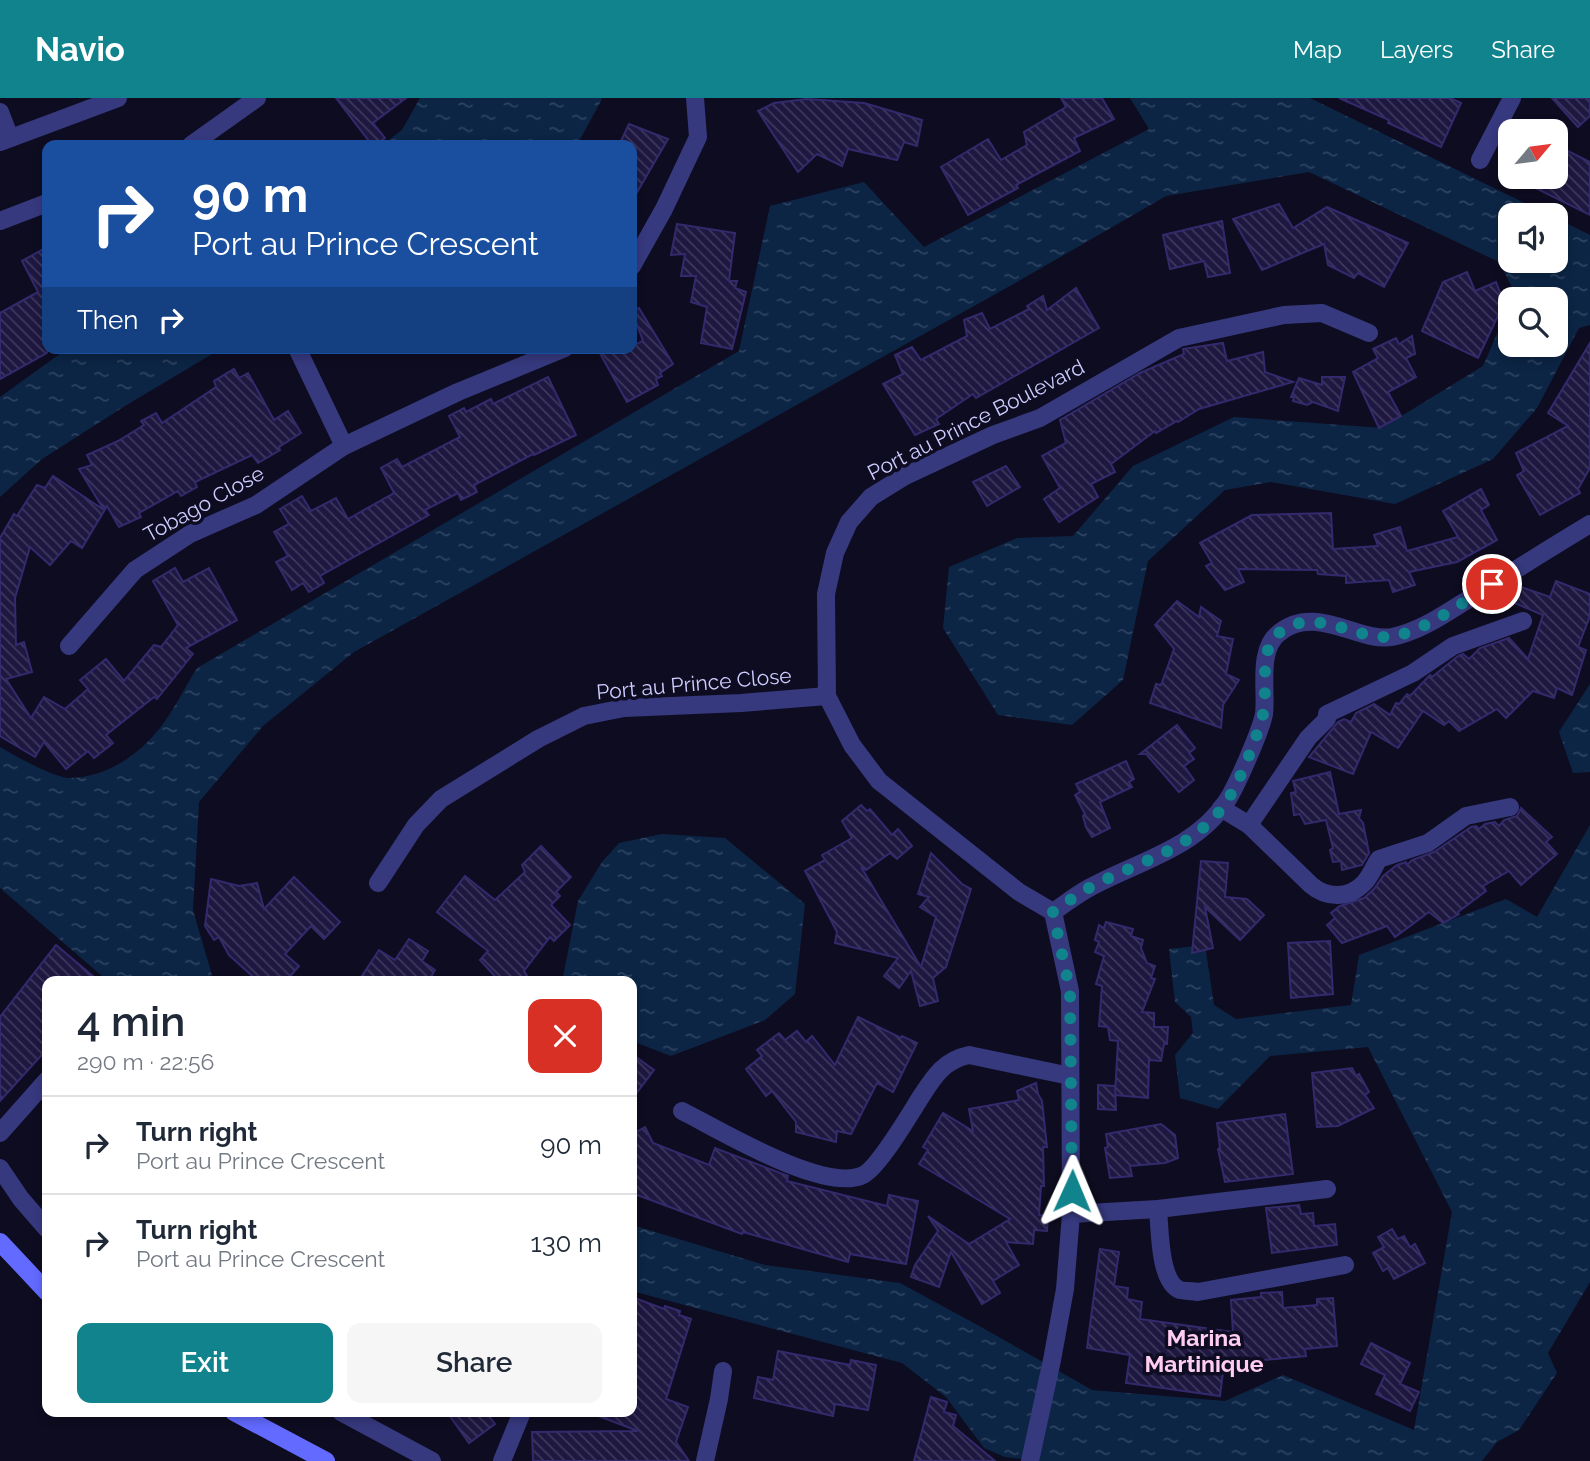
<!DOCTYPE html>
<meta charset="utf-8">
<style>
:root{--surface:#fff;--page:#f6f6f7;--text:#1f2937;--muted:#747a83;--line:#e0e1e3;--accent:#11838d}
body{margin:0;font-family:Raleway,sans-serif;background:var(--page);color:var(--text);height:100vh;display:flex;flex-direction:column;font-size:26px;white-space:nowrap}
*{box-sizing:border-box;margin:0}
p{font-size:23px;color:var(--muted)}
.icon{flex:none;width:38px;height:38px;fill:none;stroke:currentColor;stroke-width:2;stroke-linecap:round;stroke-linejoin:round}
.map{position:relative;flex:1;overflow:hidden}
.drawer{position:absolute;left:42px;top:878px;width:595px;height:441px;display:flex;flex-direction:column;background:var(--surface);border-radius:14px;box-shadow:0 4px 10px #0003}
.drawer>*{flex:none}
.top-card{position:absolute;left:42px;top:42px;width:595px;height:214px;border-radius:14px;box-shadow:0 4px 10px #0003;background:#1a4fa0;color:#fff;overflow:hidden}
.needle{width:46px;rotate:61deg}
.buttons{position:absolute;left:1498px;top:21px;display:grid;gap:14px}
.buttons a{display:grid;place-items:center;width:70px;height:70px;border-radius:14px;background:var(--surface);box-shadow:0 4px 10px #0003;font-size:35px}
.pin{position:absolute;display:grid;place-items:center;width:60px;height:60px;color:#fff;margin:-30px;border:4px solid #fff;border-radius:50%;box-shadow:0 2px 7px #0007}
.me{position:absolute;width:77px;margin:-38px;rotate:1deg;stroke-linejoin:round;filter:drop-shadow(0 0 5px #0008)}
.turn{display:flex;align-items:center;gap:24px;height:147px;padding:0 35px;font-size:32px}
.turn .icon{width:91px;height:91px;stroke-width:2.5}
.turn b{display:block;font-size:49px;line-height:60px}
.then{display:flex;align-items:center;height:66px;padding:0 35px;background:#0003;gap:14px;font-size:26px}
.round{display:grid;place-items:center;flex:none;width:74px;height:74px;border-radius:14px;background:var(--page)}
.overview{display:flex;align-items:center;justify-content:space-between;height:119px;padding:0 35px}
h1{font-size:42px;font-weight:600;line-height:52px}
.cta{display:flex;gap:14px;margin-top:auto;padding:14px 35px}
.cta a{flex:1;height:80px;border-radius:14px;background:var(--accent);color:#fff;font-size:28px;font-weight:600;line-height:80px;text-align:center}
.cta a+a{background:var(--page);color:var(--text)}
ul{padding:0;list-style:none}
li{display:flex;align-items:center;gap:21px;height:98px;padding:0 35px;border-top:2px solid var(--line)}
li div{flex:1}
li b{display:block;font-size:26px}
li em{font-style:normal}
header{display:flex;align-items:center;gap:42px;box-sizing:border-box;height:98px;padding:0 35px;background:var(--accent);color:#fff}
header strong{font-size:33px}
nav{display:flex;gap:38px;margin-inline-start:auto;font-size:24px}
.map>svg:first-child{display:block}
</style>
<header>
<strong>Navio</strong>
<nav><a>Map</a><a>Layers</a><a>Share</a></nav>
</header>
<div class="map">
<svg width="1590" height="1363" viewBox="0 0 1590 1363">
<defs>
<pattern id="water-ripples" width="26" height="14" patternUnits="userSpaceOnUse" patternTransform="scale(1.75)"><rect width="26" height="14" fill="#0c2545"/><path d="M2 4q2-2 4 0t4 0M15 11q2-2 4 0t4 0" fill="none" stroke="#2e4361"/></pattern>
<pattern id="building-back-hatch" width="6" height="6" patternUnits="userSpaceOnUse" patternTransform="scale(1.75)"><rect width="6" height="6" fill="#1e1841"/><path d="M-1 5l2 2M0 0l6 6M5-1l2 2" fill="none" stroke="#3e385e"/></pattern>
</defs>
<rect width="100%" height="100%" fill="#0e0c20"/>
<g fill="url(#water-ripples)">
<polygon points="420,0 601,0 602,1 577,47 382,47 402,32"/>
<path d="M1130 0H1310L1549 117H1510V163H1556V120L1590 137V227L1579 230 1537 310 1493 361 1395 406 1271 384 1225 392 1148 463 1123 582 1072 627 998 617 943 530 949 469 1017 440 1073 438 1133 368 1234 319 1382 330 1483 268 1510 206V247H1556V201H1512L1515 195 1499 164 1309 74 1166 98 1017 184 354 554 263 628 199 704 193 812 214 884H109L0 790V649C13 657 53 679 68 680 101 680 132 662 153 638 171 619 183 592 197 570L739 253 770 108 864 84 924 149 1149 31Z"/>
<polygon points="68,250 222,250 125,308 42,361 0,399 0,299"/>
<polygon points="1590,586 1590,674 1573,675 1559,634"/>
<polygon points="1590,727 1590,1184 1548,1255 1557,1275 1519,1332 1497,1344 1482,1363 1039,1363 1005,1359 984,1350 946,1299 902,1265 632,1193 632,1127 765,1167 900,1185 981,1229 1092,1292 1225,1303 1283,1277 1414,1332 1452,1114 1368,949 1270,958 1218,1011 1180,1000 1175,957 1193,935 1191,919 1175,904 1169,851 1205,847 1214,907 1236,921 1351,907 1359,857 1506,801 1537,819"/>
<polygon points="662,736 725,740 805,806 795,896 765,922 671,958 632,943 632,884 562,884 578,803 602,764 619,745"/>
</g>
<g fill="url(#building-back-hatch)" stroke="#332a6d" stroke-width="2">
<polygon points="336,0 406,0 373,25 385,40 375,47 372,47"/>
<polygon points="1061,0 1102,0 1114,21 1074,40 1080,53 1016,87 1018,90 968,117 941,69 988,41 1001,62 1027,47 1024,34 1066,9"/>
<polygon points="1339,0 1450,0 1461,5 1441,49 1388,25 1389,22"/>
<polygon points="1552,0 1590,0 1590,18 1578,29"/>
<polygon points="807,1 864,5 922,22 917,48 904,44 897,62 848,51 842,68 817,56 798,74 758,13 774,5"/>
<polygon points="629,26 668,41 632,103 632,47 619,47"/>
<polygon points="1556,47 1590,64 1590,117 1513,79 1556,79"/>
<polygon points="1279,106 1293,130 1327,109 1408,145 1384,189 1358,175 1354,180 1328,167 1324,146 1262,172 1233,121"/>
<polygon points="1222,123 1230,175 1208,179 1204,163 1170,171 1163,137"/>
<polygon points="677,126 735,135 729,183 737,183 735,190 746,194 732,251 701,245 707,209 691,204 696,178 681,178 685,156 671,157"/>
<polygon points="47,149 47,255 0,281 0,215 38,194 22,163"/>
<polygon points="1467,174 1475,193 1496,184 1504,205 1478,260 1422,233 1443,184"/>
<polygon points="1076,190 1099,230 976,300 973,296 936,321 939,326 915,337 883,286 903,276 895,257 912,249 921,262 967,238 964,222 982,215 990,231 1029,211 1027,208 1043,198 1047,212"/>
<polygon points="639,210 673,266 660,275 662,278 656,281 658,287 627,304 597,250 632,250 632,248 643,243 632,213"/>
<polygon points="1412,238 1415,256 1406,260 1416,279 1388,294 1401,318 1379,330 1353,274 1378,260 1373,251 1396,240 1399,246"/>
<polygon points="1223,245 1227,263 1263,254 1265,274 1293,284 1199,311 1178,324 1177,323 1156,335 1155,333 1111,366 1115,374 1091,386 1098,399 1059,424 1044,401 1060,390 1042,358 1066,345 1060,322 1140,275 1184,256 1183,251"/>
<polygon points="1590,245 1590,370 1578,391 1580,395 1540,417 1517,377 1524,373 1516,355 1568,328 1548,315"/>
<polygon points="234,271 239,280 248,275 274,322 288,313 301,335 279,349 280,352 258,365 252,357 195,384 197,389 181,398 178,393 139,415 141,419 119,429 107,408 82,450 71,443 50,467 30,449 15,500 16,547 24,544 32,574 6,581 31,620 44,599 65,611 88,591 80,582 106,561 124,583 154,547 161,549 178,527 153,483 175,470 183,484 209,470 237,522 186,550 193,556 157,601 154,599 106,637 113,645 94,660 88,653 66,671 44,644 35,659 0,638 0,440 14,416 17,418 37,387 45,390 53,378 104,412 79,371 92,367 87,357 118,343 144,327 141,323 156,315 162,325 216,289 214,283"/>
<polygon points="548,279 576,337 534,357 533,356 474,387 477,394 461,402 458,395 425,412 429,417 320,478 324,485 309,494 303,485 292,492 276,464 288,458 274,434 289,426 280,411 302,398 311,413 336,400 348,421 394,395 381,370 397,361 402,369 460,339 449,318 464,310 466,314 491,301 493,306"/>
<polygon points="1322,279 1345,279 1338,313 1313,304 1307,307 1293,303 1294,299 1291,299 1299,280 1322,287"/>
<polygon points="1006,368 1020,389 987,408 973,384"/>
<polygon points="1481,391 1489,407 1481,412 1497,442 1457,464 1409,474 1415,487 1393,494 1389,482 1346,485 1346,478 1318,476 1317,472 1238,471 1244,484 1225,492 1206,468 1212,465 1200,445 1252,417 1331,415 1333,451 1378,448 1374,437 1400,429 1407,453 1458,439 1443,413"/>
<polygon points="1556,483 1590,496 1590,518 1578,549 1586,552 1572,597 1557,590 1554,600 1533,593 1506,620 1497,611 1459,633 1449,623 1444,627 1423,613 1398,650 1371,634 1353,676 1309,659 1338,624 1344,621 1351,624 1356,615 1374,606 1390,617 1396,605 1399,606 1407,596 1410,598 1430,577 1432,579 1458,558 1463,556 1469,561 1480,550 1509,540 1528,561 1543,517 1512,504 1518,488 1550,499"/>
<polygon points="1177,503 1199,519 1201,509 1221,523 1217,538 1233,541 1226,576 1239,582 1223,607 1221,630 1150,605 1156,586 1161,587 1174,551 1155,527"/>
<polygon points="1177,627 1195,650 1189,655 1194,661 1184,668 1194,682 1179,694 1146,656 1140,656"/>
<polygon points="1126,663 1134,681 1129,684 1132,689 1100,704 1110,730 1092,739 1086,729 1083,718 1085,716 1075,697 1080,694 1076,686"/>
<polygon points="1330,674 1339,716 1361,712 1359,720 1363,725 1369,755 1362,767 1342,772 1341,763 1333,764 1330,752 1333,750 1326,722 1305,726 1300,716 1294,717 1291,695 1296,694 1293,683"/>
<polygon points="861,707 867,713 870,711 892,737 898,731 912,748 897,761 890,755 866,772 861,769 921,869 936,819 920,809 929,799 918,796 931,755 962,786 971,791 946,869 933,880 938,903 920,908 911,873 899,890 884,878 898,860 835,845 837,834 805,773 825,762 822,757 852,740 842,723"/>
<polygon points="1521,710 1552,739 1546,744 1557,756 1521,787 1509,773 1483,788 1486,793 1458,814 1459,816 1443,825 1429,814 1395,839 1387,828 1342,845 1327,827 1335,820 1331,815 1340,808 1364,800 1374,791 1383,778 1397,767 1406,764 1407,767 1412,762 1434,754 1471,729 1476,728 1479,731 1485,726 1495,724 1499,728 1504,722 1517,718"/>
<polygon points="541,748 571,779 556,794 560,798 551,807 570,827 554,843 550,839 524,873 531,884 500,884 480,862 488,853 437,814 465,778 495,802 525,774 522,767"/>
<polygon points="1201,763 1228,765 1225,799 1247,801 1264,817 1240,842 1205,809 1213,850 1192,855"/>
<polygon points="294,779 340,824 324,841 311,828 285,856 299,868 285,884 259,884 229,857 219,839 214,842 205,828 211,781 239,788 257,785 264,811"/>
<polygon points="1106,824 1133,831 1131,838 1143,842 1141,850 1147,865 1155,868 1151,880 1155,881 1142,914 1154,915 1154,929 1168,929 1167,946 1164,946 1161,963 1149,962 1148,1000 1115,997 1118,943 1110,942 1108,929 1099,928 1102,888 1096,886 1104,858 1095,854 1099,844 1095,842 1099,827 1104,830"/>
<polygon points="409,841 428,853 422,863 435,872 428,884 372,884 362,878 379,852 395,862"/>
<polygon points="1330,843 1333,896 1291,900 1288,845"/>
<polygon points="56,847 100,884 47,884 47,951 0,1003 0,919"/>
<polygon points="858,919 901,940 902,938 917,945 893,994 877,985 851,1036 837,1033 836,1044 796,1034 796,1024 772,993 766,998 746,971 762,958 757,952 779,935 785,942 797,933 806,944 812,938 835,967"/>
<polygon points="632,956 654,972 632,1001"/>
<polygon points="1352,970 1356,978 1359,976 1369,994 1365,997 1374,1010 1338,1028 1317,1029 1312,975"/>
<polygon points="1036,985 1038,996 1042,1003 1047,1049 1043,1049 1044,1088 1041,1088 1039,1117 1048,1118 1047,1133 1034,1132 1033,1146 1006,1144 1019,1167 993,1183 1000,1195 982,1206 951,1154 939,1189 911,1179 915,1167 938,1133 928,1118 969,1146 1010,1121 919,1066 928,1052 923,1049 943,1015 973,1033 969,1011 1019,1002 1017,993"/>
<polygon points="1098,987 1115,988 1116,1012 1098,1011"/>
<polygon points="1285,1016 1293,1076 1225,1084 1218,1051 1220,1050 1217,1025"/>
<polygon points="1161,1026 1175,1037 1178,1060 1165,1065 1130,1068 1132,1078 1110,1080 1105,1050 1108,1049 1106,1036"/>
<polygon points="645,1029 653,1045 709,1067 715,1050 788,1078 787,1083 887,1108 889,1097 918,1103 906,1166 850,1156 848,1164 743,1134 742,1136 632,1095 632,1036"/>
<polygon points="1299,1107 1301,1116 1313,1115 1314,1128 1335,1126 1337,1147 1272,1155 1266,1110"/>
<polygon points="1392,1131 1398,1141 1404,1138 1410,1149 1415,1146 1425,1165 1394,1181 1388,1170 1383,1173 1373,1155 1384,1149 1378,1139"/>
<polygon points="1100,1151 1119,1154 1114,1188 1128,1190 1127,1201 1142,1204 1140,1221 1233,1234 1231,1202 1261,1199 1261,1195 1282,1194 1283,1210 1317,1207 1317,1201 1333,1200 1337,1248 1305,1251 1306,1258 1224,1266 1220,1298 1126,1285 1130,1257 1087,1250"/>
<polygon points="632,1199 664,1211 665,1208 680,1213 679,1217 691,1221 666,1301 688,1309 676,1344 689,1363 533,1363 532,1334 638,1333 593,1316 632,1314"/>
<polygon points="1371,1245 1410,1265 1400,1286 1419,1294 1410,1313 1376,1296 1385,1277 1361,1266"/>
<polygon points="778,1253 850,1267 851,1262 876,1267 868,1312 835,1306 833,1318 754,1300 758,1279 773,1282"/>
<polygon points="931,1299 947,1304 944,1314 956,1317 953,1328 995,1363 914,1363"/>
<polygon points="447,1314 486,1314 495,1326 469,1345"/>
</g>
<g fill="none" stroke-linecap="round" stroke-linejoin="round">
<g stroke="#37397f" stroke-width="18">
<polyline points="0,14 10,40"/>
<polyline points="0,44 118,0"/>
<polyline points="191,47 257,0"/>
<polyline points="1480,62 1512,0"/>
<polyline points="0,123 47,105"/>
<polyline points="632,168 664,111 698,39 695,0"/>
<polyline points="297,250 344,348"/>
<polyline points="69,548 135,472 190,436 256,407 344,348 458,294 565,250"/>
<path d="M1221 710 1249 727 1311 787C1326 800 1348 801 1363 786 1370 780 1374 768 1379 761L1428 745 1466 718 1510 709"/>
<polyline points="1249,727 1308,640 1327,621 1327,616 1413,575 1453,548 1523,523"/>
<polyline points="378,785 416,727 441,701 538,641 584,618 624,610 741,605 827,598"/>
<path d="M1053 814C1065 806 1076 797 1089 790 1136 764 1195 751 1226 704 1236 690 1261 632 1264 616 1267 592 1257 552 1279 535 1315 505 1359 545 1392 539 1423 533 1450 512 1477 496 1515 472 1552 449 1590 426"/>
<path d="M682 1013C720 1032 820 1093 861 1078 877 1073 911 1014 922 997 935 977 945 962 969 957L1070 978"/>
<polyline points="0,1035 47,982"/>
<polyline points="0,1070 21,1101 47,1131"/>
<path d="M1158 1111C1160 1131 1159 1184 1180 1192 1185 1193 1192 1193 1198 1194L1345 1167"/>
<polyline points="1071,1116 1158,1111 1327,1091"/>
<polyline points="341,1314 432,1363"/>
<polyline points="502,1363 522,1314"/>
<polyline points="705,1363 719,1301 723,1273"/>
<polyline points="1030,1363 1052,1262 1065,1191 1071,1116 1070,893 1053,814 1019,794 879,683 852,647 827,598 826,496 835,455 849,424 871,399 905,378 993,337 1040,320 1179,240 1284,217 1322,215 1369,235"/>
</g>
<g stroke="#626aff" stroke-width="18">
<polyline points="0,1144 47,1194"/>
<polyline points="234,1314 326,1363"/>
</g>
</g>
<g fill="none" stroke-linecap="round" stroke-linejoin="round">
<path stroke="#11838d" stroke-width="12" stroke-dasharray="0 21.6" d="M1072 1093 1070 893 1053 814C1065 806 1076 797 1089 790 1136 764 1196 751 1227 703 1240 683 1255 644 1262 620 1270 596 1256 551 1280 534 1315 508 1354 541 1388 539 1419 537 1465 503 1492 486"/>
</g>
<g text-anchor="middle" stroke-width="7" stroke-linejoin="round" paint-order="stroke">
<g font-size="21" fill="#cecbff" stroke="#0e0c20">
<text transform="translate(976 322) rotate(-27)" y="7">Port au Prince Boulevard</text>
<text transform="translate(204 406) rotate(-29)" y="7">Tobago Close</text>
<text transform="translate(694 586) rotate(-5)" y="7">Port au Prince Close</text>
</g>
<g font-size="23" font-weight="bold" fill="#ffcdf1" stroke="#0e0c20">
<text x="1204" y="1248">Marina<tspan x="1204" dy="26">Martinique</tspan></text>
</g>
</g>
</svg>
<div class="buttons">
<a><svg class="needle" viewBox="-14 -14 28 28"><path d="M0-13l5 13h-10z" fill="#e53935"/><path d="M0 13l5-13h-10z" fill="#747a83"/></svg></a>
<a><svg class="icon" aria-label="sound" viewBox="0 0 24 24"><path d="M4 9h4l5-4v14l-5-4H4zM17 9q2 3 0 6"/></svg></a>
<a><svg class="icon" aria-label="search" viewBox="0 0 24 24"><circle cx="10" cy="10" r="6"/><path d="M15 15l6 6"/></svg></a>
</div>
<div class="pin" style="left:1492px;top:486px;background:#d93025"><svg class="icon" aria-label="arrive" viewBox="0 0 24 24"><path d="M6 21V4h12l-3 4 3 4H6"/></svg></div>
<svg class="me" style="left:1072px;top:1093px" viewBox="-20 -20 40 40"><path d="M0-17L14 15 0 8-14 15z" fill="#11838d" stroke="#fff" stroke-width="4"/></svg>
<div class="top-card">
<div class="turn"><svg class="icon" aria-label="right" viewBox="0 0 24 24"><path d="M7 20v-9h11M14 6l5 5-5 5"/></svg><div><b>90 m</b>Port au Prince Crescent</div></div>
<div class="then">Then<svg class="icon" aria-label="right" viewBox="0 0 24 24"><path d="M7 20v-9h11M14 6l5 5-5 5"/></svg></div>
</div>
<section class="drawer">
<div class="overview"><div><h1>4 min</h1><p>290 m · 22:56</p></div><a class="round" style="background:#d93025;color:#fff"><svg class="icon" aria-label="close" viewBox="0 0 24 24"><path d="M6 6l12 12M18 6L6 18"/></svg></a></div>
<ul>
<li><svg class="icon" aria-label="right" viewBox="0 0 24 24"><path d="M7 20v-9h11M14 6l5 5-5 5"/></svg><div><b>Turn right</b><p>Port au Prince Crescent</p></div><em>90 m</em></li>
<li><svg class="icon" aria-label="right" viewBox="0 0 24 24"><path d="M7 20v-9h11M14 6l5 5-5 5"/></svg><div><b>Turn right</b><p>Port au Prince Crescent</p></div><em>130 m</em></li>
</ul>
<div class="cta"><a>Exit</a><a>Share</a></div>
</section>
</div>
